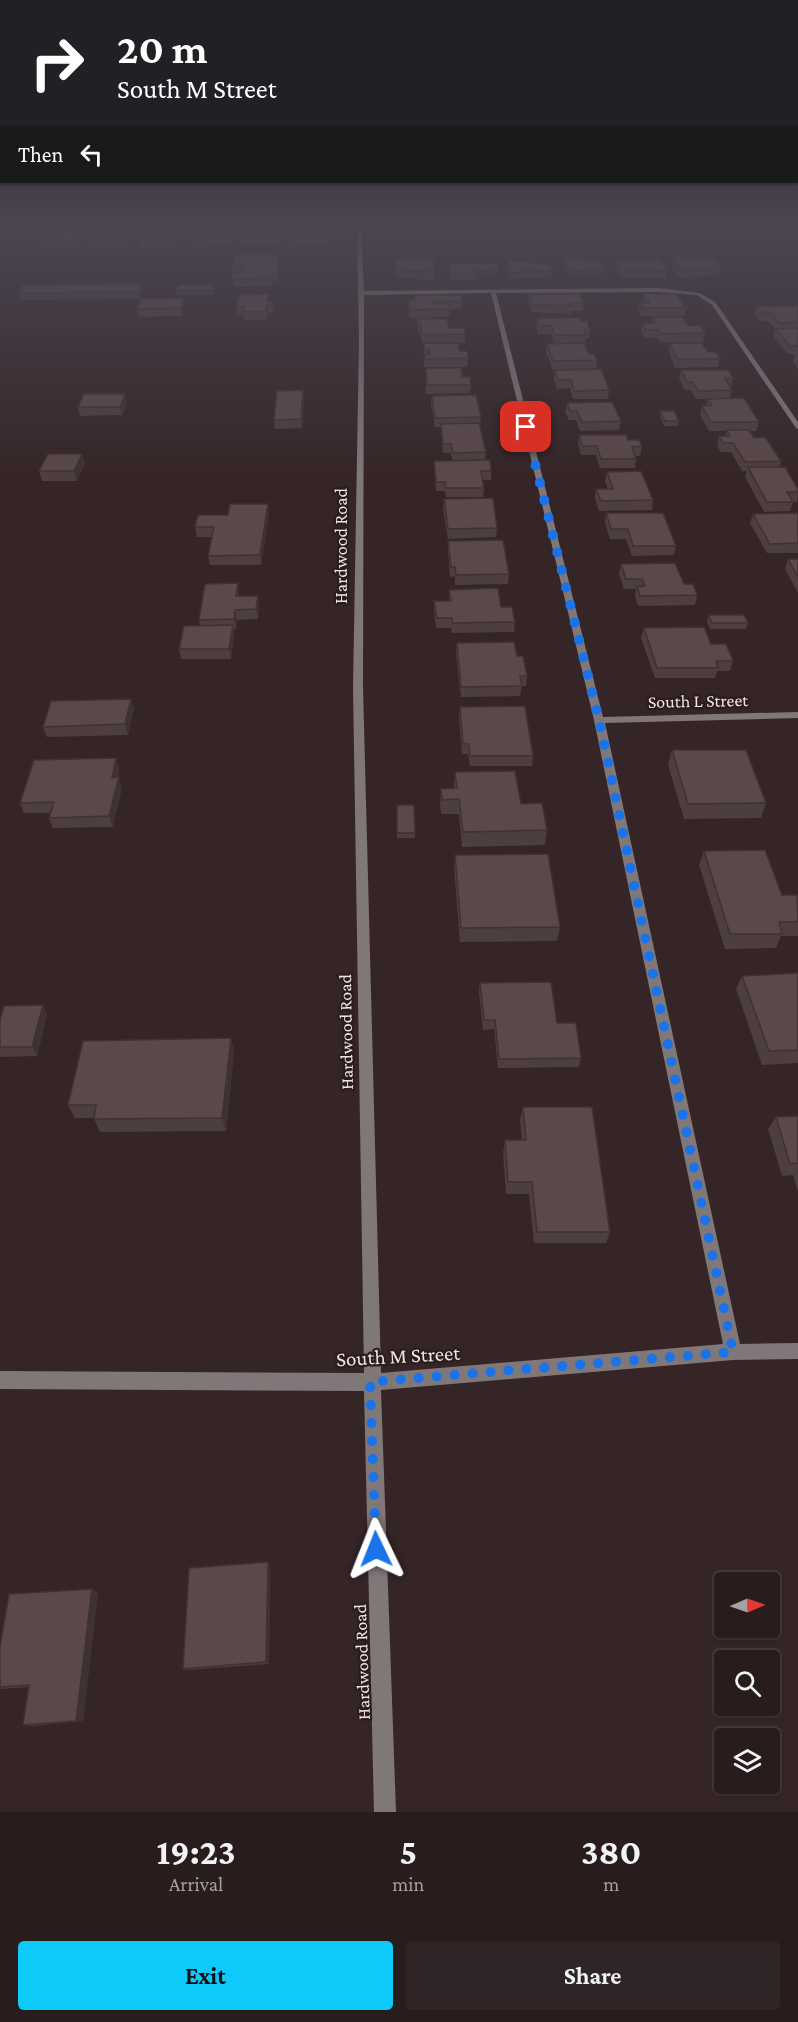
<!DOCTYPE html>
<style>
:root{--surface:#281c1d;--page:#302526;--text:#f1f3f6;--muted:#a5a1a4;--line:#443a3b;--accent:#0ecafa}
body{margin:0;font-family:"Crimson Pro",serif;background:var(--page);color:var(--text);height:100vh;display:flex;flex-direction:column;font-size:22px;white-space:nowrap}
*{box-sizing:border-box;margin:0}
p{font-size:20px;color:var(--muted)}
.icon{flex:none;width:33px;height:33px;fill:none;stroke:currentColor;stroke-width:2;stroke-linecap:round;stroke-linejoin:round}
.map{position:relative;height:1812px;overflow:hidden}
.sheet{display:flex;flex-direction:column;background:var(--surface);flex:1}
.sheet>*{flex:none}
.guide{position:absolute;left:0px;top:0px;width:798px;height:183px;box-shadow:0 2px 4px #0004,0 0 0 2px var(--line);background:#202124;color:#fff;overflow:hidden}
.needle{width:39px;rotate:88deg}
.buttons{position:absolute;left:714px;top:1572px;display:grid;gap:12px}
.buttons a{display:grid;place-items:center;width:66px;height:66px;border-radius:6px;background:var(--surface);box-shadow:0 2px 4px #0004,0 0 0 2px var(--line);font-size:30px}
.pin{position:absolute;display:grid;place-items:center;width:51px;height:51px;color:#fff;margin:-26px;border-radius:12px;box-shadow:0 3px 9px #0006}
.me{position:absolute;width:66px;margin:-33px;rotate:358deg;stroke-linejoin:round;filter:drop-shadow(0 0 4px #0008)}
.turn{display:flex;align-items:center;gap:21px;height:126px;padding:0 18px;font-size:27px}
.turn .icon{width:78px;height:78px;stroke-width:2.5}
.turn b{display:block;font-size:42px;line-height:51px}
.then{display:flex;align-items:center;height:57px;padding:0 18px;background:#0003;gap:12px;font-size:22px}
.eta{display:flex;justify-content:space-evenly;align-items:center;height:102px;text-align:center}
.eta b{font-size:36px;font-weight:700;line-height:42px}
.action{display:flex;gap:12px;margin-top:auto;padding:12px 18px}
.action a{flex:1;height:69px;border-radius:6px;background:var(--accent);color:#111;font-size:24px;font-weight:700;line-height:69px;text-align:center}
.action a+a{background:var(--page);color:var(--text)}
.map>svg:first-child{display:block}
</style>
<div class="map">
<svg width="798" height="1812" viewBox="0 0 798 1812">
<rect width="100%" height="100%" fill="#352527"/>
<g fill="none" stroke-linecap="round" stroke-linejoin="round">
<path fill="#807778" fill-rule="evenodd" d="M61 225 83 228 361 225 364 291 659 288 700 293 716 303 798 422V429L796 428 712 305 697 295 659 292 496 293 603 717 798 712V718L605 723 740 1344 798 1343V1359L733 1360 381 1390 396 1812H374L364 1391 0 1389V1371L364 1373 353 687 359 340 357 226 83 230ZM491 293 594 720 723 1344 381 1373 363 687 364 295Z"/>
</g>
<g fill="#4d3e40">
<polygon points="780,225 798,225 798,244 792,237 793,235 790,235"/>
<polygon points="278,227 278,245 240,246 239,238"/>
<polygon points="329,229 329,244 290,246 289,239"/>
<polygon points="84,230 85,237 78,248 40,247 38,239"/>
<polygon points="231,230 232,237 230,245 190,247 189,240"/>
<polygon points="134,236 129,248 90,246 89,239"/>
<polygon points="180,236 177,245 168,246 141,247 140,239"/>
<polygon points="277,253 279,281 273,281 272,286 233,287 232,268"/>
<polygon points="672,257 721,268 719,275 679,278 671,265"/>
<polygon points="395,259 435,272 435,280 396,278"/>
<polygon points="565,260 605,268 603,276 570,279 564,267"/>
<polygon points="508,261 553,271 552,279 510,279 507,268"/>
<polygon points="617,261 667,271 666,278 620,277 616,268"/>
<polygon points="449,263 498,276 475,280 451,280 449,271"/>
<polygon points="142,284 143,292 140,299 20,300 18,293"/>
<polygon points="215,289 213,295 176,295 176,291"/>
<polygon points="529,294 584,303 583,311 571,311 570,314 531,312 528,302"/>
<polygon points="644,294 686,308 684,316 642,316 639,311 640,303 643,303"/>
<polygon points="409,300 462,301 461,309 450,309 449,317 409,318"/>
<polygon points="269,302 273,302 274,309 273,313 268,313 266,320 244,320 244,315 237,315 236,307"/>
<polygon points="185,306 182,316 139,317 137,309"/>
<polygon points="757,306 798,306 798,369 793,362 795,354 788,354 773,337 775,329 768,321 760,321 755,314"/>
<polygon points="653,317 688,326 705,333 703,342 660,342 658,338 645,338 641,331 643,323 652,323"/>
<polygon points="537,318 580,321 590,330 589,338 585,338 585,343 554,343 551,334 538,334 536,326"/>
<polygon points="417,319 449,328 465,334 465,343 458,343 459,351 468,358 467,367 424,367 424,343 422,343 420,331 418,331"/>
<polygon points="670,343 708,352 720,359 718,367 675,368 669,352"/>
<polygon points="547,344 597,360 596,369 553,370 546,352"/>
<polygon points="426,368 462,377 471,385 470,393 426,394"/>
<polygon points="555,370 609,390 608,399 573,399 570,388 557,389 554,378"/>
<polygon points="681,370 733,378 731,387 730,387 732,390 730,398 759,422 756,431 750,431 754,438 781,461 779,467 798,492 797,502 793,502 790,511 764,512 745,477 747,471 742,471 731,452 721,452 717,446 719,436 725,436 726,431 709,431 700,415 702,406 706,406 708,399 696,399 691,390 685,390 679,379"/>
<polygon points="303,390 304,399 302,428 275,429 274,420"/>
<polygon points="432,396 481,417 480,426 486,452 485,460 491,471 491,480 482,480 484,488 483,497 446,497 445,491 436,491 434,470 434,461 452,460 451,453 443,453 441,427 435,427 431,405"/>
<polygon points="127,402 122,415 80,416 78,407"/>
<polygon points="567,403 621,421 619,430 580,431 576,420 569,420 565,412"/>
<polygon points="660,411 679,421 678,426 664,426 660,416"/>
<polygon points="579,435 628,440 642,446 640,456 635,456 636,459 635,468 600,468 596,455 581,455 578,444"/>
<polygon points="82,454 85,463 77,481 42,481 39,471"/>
<polygon points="607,472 653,500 652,510 599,511 595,498 596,489 608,489 605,481"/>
<polygon points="444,499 497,528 496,537 448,539 443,509"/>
<polygon points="269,513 261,565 210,565 208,556 212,537 197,537 195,527 228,515"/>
<polygon points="606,513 676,546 674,555 632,556 626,539 610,539 605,523"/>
<polygon points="798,513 798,553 767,553 750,523 753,514"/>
<polygon points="448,541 509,574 508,584 455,585 455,576 450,577 448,551"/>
<polygon points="788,559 798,559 798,593 785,569"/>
<polygon points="621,564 684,584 697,595 695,605 638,606 635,596 636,589 624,589 619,574"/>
<polygon points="449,590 501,607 515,622 514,632 452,633 451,628 436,628 434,611 434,601 449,601"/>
<polygon points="239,593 239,596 259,606 258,619 237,620 236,629 234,629 234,635 231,659 181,659 179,649 200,626 199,620"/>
<polygon points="709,615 748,623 746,629 710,629 707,621"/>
<polygon points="644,628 733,661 730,671 717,671 715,678 655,678 641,638"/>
<polygon points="457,643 517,656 527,676 526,686 522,686 520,696 461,697 456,653"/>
<polygon points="131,699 134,709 128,735 47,737 43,727"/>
<polygon points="460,707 533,756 532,766 470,766 468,754 462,754 459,717"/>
<polygon points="672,750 766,803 761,818 684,819 668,765"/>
<polygon points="116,758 119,769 118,777 122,787 113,827 53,828 49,818 51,813 24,813 20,803"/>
<polygon points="455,772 521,804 547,830 545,845 462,847 459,814 441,814 440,803 441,789 454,788"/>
<polygon points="397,805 414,805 415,838 397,838"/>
<polygon points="704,851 782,895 798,896 798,936 781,936 776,948 725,949 699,865"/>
<polygon points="455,855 560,927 557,941 460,942 454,869"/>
<polygon points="798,973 798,1063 762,1065 736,989 742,976"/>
<polygon points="480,983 557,1023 581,1058 579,1067 498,1068 494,1029 483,1030 479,993"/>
<polygon points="47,1015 37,1056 0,1057 0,1020"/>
<polygon points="231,1038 234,1051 226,1131 100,1132 94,1119 94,1118 75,1118 68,1105"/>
<polygon points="523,1107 610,1232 606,1243 534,1243 529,1194 506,1194 503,1153 505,1140 522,1140 520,1120"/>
<polygon points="798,1116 798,1192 793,1175 782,1176 768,1129 776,1117"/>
<polygon points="270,1566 269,1664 187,1670 183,1669"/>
<polygon points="98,1592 83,1721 31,1726 23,1725 29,1687 0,1689 0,1647"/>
</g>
<g fill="#3f3234">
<polygon points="179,228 180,236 177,245 168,246 167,239"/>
<polygon points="132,229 134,236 129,248 127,240"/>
<polygon points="84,230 85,237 78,248 77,241"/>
<polygon points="231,230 232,237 230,245 229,238"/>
<polygon points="498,268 498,276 475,280 475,272"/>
<polygon points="605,268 603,276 570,279 571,272"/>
<polygon points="142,284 143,292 140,299 139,292"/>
<polygon points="184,298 185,306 182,316 181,308"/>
<polygon points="267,305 268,313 266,320 266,311"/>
<polygon points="303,390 304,399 302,428 301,419"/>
<polygon points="125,394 127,402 122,415 120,407"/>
<polygon points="82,454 85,463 77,481 74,471"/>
<polygon points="268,504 269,513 261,565 260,555"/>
<polygon points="238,583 239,593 237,606 236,596"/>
<polygon points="258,596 259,606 258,619 256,609"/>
<polygon points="235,610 237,620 236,629 234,619"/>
<polygon points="233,625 234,635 231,659 229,649"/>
<polygon points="131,699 134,709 128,735 125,724"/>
<polygon points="116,758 119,769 115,788 112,778"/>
<polygon points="119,776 122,787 113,827 109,816"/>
<polygon points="43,1005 47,1015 37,1056 32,1047"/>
<polygon points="231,1038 234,1051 226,1131 222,1118"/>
<polygon points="268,1562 270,1566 269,1664 266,1662"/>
<polygon points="92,1589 98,1592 83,1721 76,1721"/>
</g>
<g fill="#5a484a" stroke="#3f3234" stroke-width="1.5">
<polygon points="788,225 798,225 798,228 792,228"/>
<polygon points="278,227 277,238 239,238 241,231"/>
<polygon points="179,228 176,237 167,239 140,239 144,230"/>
<polygon points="291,228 329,229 329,236 289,239"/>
<polygon points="132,229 127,240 89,239 93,232"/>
<polygon points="193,229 231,230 229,238 189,240"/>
<polygon points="84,230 77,241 38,239 44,232"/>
<polygon points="277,253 278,274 272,274 272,278 232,279 233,274 242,274 243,268 232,268 234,254"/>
<polygon points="584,257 585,260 600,260 605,268 571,272 565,260"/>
<polygon points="672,257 713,257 721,268 680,270"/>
<polygon points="433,258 435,272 396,270 395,259"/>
<polygon points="661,260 667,271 621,269 617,261"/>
<polygon points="508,261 550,264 553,271 511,272"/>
<polygon points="449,263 497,263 498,268 475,272 451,272"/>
<polygon points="142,284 139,292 18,293 23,285"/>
<polygon points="178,285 214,285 212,291 176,291"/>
<polygon points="269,294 267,302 273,302 272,305 267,305 266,311 244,312 245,307 236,307 239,295"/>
<polygon points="529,294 580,294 584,303 570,303 571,306 532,304"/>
<polygon points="644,294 676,294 686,308 643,308 640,303 649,303"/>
<polygon points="415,295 461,295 462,301 434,301 434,304 449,304 450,309 409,310 409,300 415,300"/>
<polygon points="184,298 181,308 137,309 141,299"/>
<polygon points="757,306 798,306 798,322 779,323 770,312 762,313"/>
<polygon points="653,317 682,317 688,326 700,325 705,333 662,334 659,330 646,330 643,323 656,323"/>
<polygon points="537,318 579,318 580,321 587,321 590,330 584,330 586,335 554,335 552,326 539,326"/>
<polygon points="417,319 447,319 449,328 464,328 465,334 422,335 421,323 418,323"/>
<polygon points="798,328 798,346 790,346 776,329"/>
<polygon points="424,343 458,343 459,351 467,351 468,358 425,359 424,355 430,354 429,350 424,350"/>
<polygon points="584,343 589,354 594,354 597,360 553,361 547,344"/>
<polygon points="670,343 702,343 708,352 716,352 720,359 677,359"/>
<polygon points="426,368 461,368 462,377 470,377 471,385 427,385"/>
<polygon points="601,369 609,390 574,391 571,380 558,380 555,370"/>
<polygon points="681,370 728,370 733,378 725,378 732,390 698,391 693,382 687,382"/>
<polygon points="303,390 301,419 274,420 277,391"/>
<polygon points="84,394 125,394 120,407 78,407"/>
<polygon points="476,395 481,417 435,418 432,396"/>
<polygon points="744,398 759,422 711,422 702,406 712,406 708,399"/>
<polygon points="612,402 621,421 582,422 577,411 570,411 567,403"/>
<polygon points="660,411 674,411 679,421 665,421"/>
<polygon points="479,423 486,452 453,453 451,444 443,444 441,424"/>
<polygon points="726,430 749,430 754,438 765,437 781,461 745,462 733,443 723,443 719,436 730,436"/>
<polygon points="579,435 626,435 628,440 639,440 642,446 632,447 636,459 601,459 597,446 582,446"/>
<polygon points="48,454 82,454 74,471 39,471"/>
<polygon points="490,460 491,471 481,471 484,488 446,488 445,482 436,482 434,461"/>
<polygon points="748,467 785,467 798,489 798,492 787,492 793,502 767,502"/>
<polygon points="641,471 653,500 601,501 596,489 613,489 607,472"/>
<polygon points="493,498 497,528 448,529 444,499"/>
<polygon points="230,504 268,504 260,555 208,556 214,527 195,527 198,515 228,515"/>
<polygon points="606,513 663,513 676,546 633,546 628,529 611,529"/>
<polygon points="798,513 798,543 770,544 753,514"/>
<polygon points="503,540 509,574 456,575 455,567 451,567 448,541"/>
<polygon points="788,559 798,559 798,577"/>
<polygon points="675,563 684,584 693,584 697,595 640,596 637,587 645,586 642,579 626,579 621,564"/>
<polygon points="238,583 236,596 258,596 256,609 235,610 234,619 199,620 205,584"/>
<polygon points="498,588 501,607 512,607 515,622 453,623 452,618 437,618 434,601 451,601 449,590"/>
<polygon points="709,615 744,615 748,623 712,623"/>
<polygon points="233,625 229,649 179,649 184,626"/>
<polygon points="704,627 711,644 726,644 733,661 716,661 718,668 657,668 644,628"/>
<polygon points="514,642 517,656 523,656 527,676 520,676 522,686 461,687 457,643"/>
<polygon points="131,699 125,724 43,727 51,701"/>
<polygon points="525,706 533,756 470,756 469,744 463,744 460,707"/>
<polygon points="672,750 746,750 766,803 688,804"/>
<polygon points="116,758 112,778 119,776 109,816 49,818 54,802 20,803 34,760"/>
<polygon points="515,771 521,804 542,803 547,830 463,832 459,799 442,800 441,789 457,788 455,772"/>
<polygon points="397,805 414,805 415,833 397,833"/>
<polygon points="765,850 782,895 797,895 798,922 779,922 782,934 730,934 704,851"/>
<polygon points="548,854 560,927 461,928 455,855"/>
<polygon points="798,973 798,1050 769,1051 742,976"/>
<polygon points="551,982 557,1023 576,1023 581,1058 499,1059 495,1020 484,1020 480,983"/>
<polygon points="43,1005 32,1047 0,1047 0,1020 4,1006"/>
<polygon points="231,1038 222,1118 94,1119 96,1105 68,1105 83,1041"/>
<polygon points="523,1107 592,1107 610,1232 537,1232 532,1182 508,1182 505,1140 526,1140"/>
<polygon points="798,1116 798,1163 790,1164 776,1117"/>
<polygon points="268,1562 266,1662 183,1669 189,1568"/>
<polygon points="92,1589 76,1721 23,1725 29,1685 0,1687 0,1647 9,1594"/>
</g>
<linearGradient id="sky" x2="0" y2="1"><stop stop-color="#1d1415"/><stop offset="0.47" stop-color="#4b4652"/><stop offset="1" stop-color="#4b4652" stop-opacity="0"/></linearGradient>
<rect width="798" height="478" fill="url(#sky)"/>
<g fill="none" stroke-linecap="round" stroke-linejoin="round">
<polyline stroke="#1a73e8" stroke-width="10" stroke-dasharray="0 18" points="376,1549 370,1382 733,1352 599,720 526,427"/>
</g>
<g text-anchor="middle" stroke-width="4.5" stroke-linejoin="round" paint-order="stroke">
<g font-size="18" fill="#f0e4e5" stroke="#2b1c1d">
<text transform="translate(341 546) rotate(-90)" y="6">Hardwood Road</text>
<text transform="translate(698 701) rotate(-1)" y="6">South L Street</text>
<text transform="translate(346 1032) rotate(-91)" y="6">Hardwood Road</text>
<text transform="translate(362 1662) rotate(-92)" y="6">Hardwood Road</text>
</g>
<g font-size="21" fill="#f0e4e5" stroke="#2b1c1d">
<text transform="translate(398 1356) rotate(-3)" y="7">South M Street</text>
</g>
</g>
</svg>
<div class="buttons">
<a><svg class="needle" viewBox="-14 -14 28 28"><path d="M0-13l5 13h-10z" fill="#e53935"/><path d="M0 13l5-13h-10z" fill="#a5a1a4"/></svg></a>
<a><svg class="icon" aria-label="search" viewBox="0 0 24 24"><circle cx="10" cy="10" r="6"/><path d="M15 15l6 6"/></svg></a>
<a><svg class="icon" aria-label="layers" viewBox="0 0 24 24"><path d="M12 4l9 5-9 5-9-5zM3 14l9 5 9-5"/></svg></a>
</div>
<div class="pin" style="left:526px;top:427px;background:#d93025"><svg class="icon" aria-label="arrive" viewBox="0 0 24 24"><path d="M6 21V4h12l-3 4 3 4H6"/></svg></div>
<svg class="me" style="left:376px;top:1549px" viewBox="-20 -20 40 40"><path d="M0-17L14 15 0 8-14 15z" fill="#1a73e8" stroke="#fff" stroke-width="4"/></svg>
<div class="guide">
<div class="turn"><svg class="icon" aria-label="right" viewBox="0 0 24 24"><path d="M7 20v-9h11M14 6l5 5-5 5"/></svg><div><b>20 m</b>South M Street</div></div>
<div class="then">Then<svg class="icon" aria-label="left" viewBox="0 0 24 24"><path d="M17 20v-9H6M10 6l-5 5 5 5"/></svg></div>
</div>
</div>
<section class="sheet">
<div class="eta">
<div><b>19:23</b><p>Arrival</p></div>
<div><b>5</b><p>min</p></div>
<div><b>380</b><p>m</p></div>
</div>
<div class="action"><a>Exit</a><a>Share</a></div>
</section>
